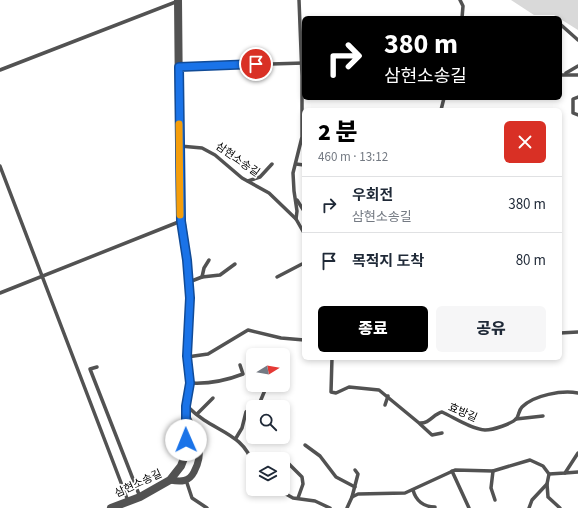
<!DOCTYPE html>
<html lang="ko">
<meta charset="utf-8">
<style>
:root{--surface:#fff;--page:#f6f6f7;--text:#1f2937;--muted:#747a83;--line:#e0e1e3;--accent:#000}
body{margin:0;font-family:"Source Sans 3","Noto Sans KR",sans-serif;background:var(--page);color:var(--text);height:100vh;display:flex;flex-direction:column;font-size:15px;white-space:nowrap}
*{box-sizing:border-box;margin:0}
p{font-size:13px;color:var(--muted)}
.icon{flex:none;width:22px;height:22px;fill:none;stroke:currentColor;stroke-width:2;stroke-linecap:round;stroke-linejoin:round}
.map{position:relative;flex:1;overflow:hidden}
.drawer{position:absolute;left:302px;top:108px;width:260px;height:252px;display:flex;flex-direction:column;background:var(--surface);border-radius:6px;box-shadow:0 2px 6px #0003}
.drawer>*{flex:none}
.guide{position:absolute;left:302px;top:16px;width:260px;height:84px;border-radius:6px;box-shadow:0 2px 6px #0003;background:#000;color:#fff;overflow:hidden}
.needle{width:26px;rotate:79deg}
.fabs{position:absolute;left:246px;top:348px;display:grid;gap:8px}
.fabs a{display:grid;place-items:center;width:44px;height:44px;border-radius:6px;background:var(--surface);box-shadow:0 2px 6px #0003;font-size:20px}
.pin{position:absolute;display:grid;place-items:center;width:34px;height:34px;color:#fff;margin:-17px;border:2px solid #fff;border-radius:50%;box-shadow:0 1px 4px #0007}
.me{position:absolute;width:44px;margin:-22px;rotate:359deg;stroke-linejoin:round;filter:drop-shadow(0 0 3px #0008)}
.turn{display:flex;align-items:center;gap:14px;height:84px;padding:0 16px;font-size:18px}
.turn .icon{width:52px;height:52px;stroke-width:2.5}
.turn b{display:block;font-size:28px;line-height:34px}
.round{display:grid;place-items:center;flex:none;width:42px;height:42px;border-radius:6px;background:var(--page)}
.summary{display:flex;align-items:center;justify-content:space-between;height:68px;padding:0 16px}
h1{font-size:24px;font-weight:800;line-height:30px;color:var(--accent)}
.cta{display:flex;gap:8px;margin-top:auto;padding:8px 16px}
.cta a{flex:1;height:46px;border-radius:6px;background:var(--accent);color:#fff;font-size:16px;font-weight:800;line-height:46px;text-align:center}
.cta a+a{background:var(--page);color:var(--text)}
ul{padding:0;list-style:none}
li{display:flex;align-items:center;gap:12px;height:56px;padding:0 16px;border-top:1px solid var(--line)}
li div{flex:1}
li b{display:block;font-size:15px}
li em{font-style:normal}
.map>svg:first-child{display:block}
</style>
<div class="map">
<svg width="578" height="508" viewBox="0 0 578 508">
<rect width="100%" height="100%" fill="#fff"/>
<polygon fill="#d9d9d9" points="511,0 578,0 578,30 554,15 534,15"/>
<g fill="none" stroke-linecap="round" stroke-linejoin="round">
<g stroke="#525252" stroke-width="3.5">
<polyline points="299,0 302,76 302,137 293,173 294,191 297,211 296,219 304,233"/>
<polyline points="460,0 463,6 462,18"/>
<polyline points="560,24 578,40"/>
<polyline points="179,67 304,63"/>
<polyline points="0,70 178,1"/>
<polyline points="566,73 578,66"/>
<polyline points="560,75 578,75"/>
<polyline points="578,97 573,99 573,113 578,115"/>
<polyline points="441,110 444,98"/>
<polyline points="180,146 202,148 215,155 242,178 269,193 296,219"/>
<polyline points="296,164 304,165"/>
<polyline points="0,166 128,501"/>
<polyline points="248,181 260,177 272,164"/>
<polyline points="297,200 304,211"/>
<polyline points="202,277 204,268 209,260"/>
<polyline points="277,277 302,264"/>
<polyline points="189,282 202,277 220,275 235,264"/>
<polyline points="0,293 181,221"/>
<polyline points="560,333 578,332"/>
<polyline points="187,357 208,354 248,330 281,338 304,340"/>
<path d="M332 358 331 392 336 393 349 387 379 390 419 423C430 424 433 414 442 412 455 418 471 429 485 430 493 430 512 424 517 418 519 414 519 410 522 407 534 395 562 390 578 393"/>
<polyline points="97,367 90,369 140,497"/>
<path d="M191 383C210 384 225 381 243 374L240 365"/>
<polyline points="385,405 388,396"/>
<path d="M187 406C192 411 198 416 204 420 224 433 246 439 253 465"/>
<polyline points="197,414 213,398"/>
<polyline points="516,419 543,416"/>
<polyline points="420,424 432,435 442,433"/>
<polyline points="236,438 242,428 246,412 260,402 265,390 273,385"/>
<polyline points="305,445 320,456 336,477 355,487"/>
<polyline points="283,463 289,464 302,477 303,484 298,498"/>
<polyline points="452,471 469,508"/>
<polyline points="493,471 491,488 495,500"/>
<polyline points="565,473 578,472"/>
<polyline points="549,474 565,473 578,453"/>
<polyline points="186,480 192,498 207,508"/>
<polyline points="277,489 293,498 315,501 330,508"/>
<path d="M413 490C416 501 424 507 435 507"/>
<polyline points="352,497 358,474 355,470"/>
<polyline points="347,508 352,497 358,494 405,493 455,470 493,471 530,460 543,466 549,474 547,484 548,497 560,508"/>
<polyline points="529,508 532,500 547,484"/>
</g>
<path stroke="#525252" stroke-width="7" d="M170 480C181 482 189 482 194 472 206 450 196 435 186 415"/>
<polyline stroke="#525252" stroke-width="8" points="111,508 140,497 170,480 181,466 186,453 186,406 190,383 187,357 190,298 187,260 180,209 178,0"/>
</g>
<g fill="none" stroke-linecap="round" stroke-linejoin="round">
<g stroke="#114b97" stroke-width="10">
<polyline id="route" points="186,440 186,406 190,383 187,356 190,298 187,260 181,221 179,67 256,64"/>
</g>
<use href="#route" stroke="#1a73e8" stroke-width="7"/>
<polyline stroke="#f59e0b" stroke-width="7" points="179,124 180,215"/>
</g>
<g text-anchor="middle" stroke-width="3.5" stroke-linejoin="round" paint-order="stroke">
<g font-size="11" fill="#000" stroke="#fff">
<text transform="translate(238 159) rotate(35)" y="4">삼현소송길</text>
<text transform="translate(463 412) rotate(23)" y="4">효방길</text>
<text transform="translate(138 483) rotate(-25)" y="4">삼현소송길</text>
</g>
</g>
</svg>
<div class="fabs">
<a><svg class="needle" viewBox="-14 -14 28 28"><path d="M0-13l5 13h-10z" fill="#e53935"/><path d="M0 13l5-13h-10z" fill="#747a83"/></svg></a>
<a><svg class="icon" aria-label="search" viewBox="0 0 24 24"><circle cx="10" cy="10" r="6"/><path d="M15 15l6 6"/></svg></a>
<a><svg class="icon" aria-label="layers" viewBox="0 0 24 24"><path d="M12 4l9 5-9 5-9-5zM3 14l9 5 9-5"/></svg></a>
</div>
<div class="pin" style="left:256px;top:64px;background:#d93025"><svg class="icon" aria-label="arrive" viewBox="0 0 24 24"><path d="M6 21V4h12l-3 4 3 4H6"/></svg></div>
<svg class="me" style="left:186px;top:440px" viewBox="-20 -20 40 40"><circle r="19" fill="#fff"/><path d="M0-13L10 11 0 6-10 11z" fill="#1a73e8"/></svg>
<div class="guide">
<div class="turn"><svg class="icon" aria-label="right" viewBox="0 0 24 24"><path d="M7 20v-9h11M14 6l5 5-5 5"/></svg><div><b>380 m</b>삼현소송길</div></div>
</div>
<section class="drawer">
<div class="summary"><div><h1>2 분</h1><p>460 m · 13:12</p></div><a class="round" style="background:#d93025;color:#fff"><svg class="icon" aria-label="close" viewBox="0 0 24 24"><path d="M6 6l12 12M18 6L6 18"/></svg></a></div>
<ul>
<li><svg class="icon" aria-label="right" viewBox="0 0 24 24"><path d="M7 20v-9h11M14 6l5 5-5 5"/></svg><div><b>우회전</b><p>삼현소송길</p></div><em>380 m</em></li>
<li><svg class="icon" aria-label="arrive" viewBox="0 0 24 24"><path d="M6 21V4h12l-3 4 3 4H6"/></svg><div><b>목적지 도착</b></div><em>80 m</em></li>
</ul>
<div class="cta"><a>종료</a><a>공유</a></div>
</section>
</div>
